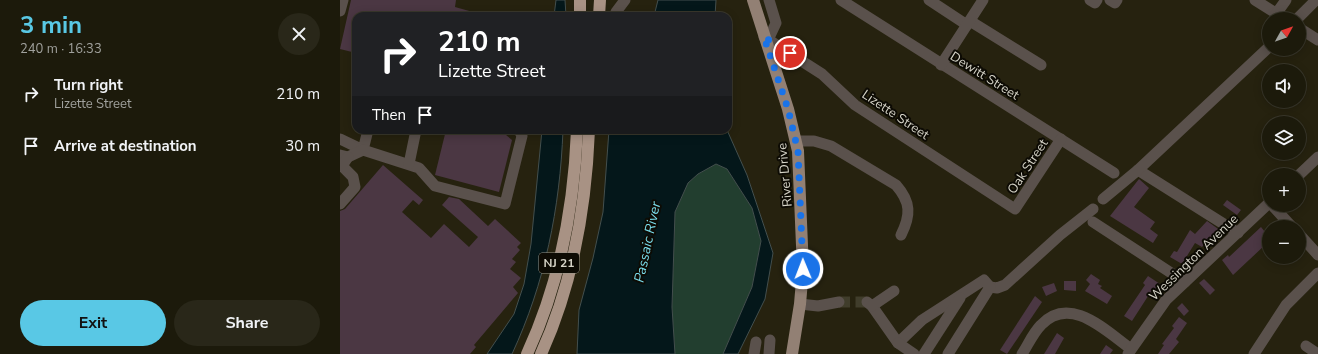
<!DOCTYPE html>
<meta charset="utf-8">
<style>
:root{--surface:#1c1a0b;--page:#292719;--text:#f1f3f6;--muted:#a0a19d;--line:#3a382c;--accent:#59c8e5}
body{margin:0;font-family:"Nunito Sans",sans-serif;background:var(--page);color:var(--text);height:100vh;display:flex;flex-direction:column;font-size:15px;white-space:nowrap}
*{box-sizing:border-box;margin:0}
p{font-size:13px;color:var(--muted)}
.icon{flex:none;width:22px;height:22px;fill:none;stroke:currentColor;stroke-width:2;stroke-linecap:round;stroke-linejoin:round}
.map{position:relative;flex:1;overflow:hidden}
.panel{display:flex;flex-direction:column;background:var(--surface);width:340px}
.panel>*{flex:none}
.banner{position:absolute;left:12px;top:12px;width:380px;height:122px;border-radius:12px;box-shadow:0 2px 10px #0003,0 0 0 1px var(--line);background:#202124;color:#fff;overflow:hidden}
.needle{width:26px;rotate:50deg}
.controls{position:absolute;left:922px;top:12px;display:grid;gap:8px}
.controls a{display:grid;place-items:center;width:44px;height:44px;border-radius:50%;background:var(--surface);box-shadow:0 2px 10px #0003,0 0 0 1px var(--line);font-size:20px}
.pin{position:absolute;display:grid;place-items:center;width:34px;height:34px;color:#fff;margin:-17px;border:2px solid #fff;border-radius:50%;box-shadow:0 1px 4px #0007}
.me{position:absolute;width:44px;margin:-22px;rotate:359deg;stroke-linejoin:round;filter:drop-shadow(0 0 3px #0008)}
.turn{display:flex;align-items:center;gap:14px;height:84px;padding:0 20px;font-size:18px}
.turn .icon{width:52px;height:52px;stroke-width:2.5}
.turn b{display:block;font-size:28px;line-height:34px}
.then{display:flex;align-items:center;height:38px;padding:0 20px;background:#0003;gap:8px;font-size:15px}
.round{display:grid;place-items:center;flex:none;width:42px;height:42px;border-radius:21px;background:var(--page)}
.overview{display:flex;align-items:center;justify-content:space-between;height:68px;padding:0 20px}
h1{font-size:24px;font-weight:700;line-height:30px;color:var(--accent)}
.action{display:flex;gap:8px;margin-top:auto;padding:8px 20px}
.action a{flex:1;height:46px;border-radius:24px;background:var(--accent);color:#111;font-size:16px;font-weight:700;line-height:46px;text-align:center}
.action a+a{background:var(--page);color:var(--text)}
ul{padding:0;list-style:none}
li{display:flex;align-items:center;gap:12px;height:52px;padding:0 20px}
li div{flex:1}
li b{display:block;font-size:15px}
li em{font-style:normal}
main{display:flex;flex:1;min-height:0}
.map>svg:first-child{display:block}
</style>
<main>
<section class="panel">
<div class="overview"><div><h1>3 min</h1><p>240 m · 16:33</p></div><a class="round"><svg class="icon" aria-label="close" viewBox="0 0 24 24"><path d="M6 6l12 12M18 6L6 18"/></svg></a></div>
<ul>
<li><svg class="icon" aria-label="right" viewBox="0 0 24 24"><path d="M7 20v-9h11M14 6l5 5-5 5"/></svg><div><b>Turn right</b><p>Lizette Street</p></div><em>210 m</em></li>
<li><svg class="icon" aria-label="arrive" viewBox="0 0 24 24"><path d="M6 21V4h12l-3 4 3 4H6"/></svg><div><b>Arrive at destination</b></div><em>30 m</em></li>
</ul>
<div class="action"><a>Exit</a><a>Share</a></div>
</section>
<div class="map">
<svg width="978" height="354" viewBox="0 0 978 354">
<rect width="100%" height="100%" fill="#26220f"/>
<polygon fill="#223e2f" points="376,164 387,169 412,208 421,241 412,287 383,354 335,354 332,307 335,212 348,183 358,174"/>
<g fill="#04171a" stroke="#434f4e">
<polygon points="216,0 225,0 226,16 214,16"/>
<polygon points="318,0 376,0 375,16 314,16"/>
<path d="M202 130H223C220 208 205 283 172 354H147L174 314 184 284 191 244Z"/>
<polygon points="269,130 387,130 407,175 433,253 425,299 398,354 383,354 412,287 421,241 412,208 387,169 376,164 358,174 348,183 335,212 332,307 335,354 237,354 239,310 253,258 263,212"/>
</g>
<g fill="#4b3743">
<polygon points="11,0 116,0 115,7 140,14 140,16 16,16 16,53 0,49"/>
<polygon points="106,130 160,130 172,140 159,192 95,175"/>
<polygon points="43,165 83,200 79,205 73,200 62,212 91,238 104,224 129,247 138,237 102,205 109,197 119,199 148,226 155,219 181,243 177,247 180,250 172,259 176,262 170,269 181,278 173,287 178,293 134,345 136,347 130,354 0,354 0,211 5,209"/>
<polygon points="799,179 809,188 794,207 815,222 810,229 818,235 813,243 770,216"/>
<polygon points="887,200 901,210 897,215 883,205"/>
<polygon points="867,221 881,231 877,237 874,234 862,247 855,243 842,264 830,257 834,251 837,252 850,230 855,234"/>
<polygon points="921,227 929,237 929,249 925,245 893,275 882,260 888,255 889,257"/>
<polygon points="751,274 760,280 758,284 762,286 760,288 772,296 767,304 745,291 750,284 746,280"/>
<polygon points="808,276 820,284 814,291 812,290 792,321 784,316 805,285 803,283"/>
<polygon points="864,279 875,290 870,295 859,283"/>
<polygon points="724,281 736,281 736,291 724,290"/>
<polygon points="714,283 717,291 706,296 702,287"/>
<polygon points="695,296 702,302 667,354 660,350"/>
<polygon points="842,303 849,311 844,316 837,308"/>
<polygon points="839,317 847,323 836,339 839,342 829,354 818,354 824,345 822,344 834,328 832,326"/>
<polygon points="717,333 724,338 715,354 704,354"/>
<polygon points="766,345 773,350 770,354 760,354"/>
</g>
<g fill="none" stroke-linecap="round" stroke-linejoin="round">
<polyline stroke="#403d2b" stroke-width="11" stroke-dasharray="11 5.5" stroke-linecap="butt" points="499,302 527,302"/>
<g stroke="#5a514c" stroke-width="11">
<polyline points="501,0 774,173"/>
<polyline points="589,0 627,25"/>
<polyline points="750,0 755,3 757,0"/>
<polyline points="770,0 775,3 777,0"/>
<polyline points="915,0 945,19"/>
<polyline points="0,11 3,0"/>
<polyline points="276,12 285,0"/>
<polyline points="936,14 946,0"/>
<polyline points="957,19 976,0"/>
<polyline points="630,21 701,65"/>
<polyline points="959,28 978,40"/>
<polyline points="424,37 482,74 515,105 675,209 721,139"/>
<polyline points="428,40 436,23 429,0"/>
<polyline points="601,65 643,0"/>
<polyline points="0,139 23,150 28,130"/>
<path d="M457 141H474L491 146 556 185C571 202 571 215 561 235"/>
<polyline points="0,155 8,157 23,150 79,168 95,186 165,204 182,136 179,130"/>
<polyline points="69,164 76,130"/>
<polyline points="798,170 898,233"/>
<polyline points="959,175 978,157"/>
<polyline points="763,199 798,170 929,47"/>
<polyline points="0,204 15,187 13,177 2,166 8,157"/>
<polyline points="932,205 952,227"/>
<polyline points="753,222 845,282"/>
<polyline points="959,234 978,255"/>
<polyline points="650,287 657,288 665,285 720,235 753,209"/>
<polyline points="527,302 532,306 558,343 582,320 644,280 650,287 608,354"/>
<polyline points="460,304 478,306 499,302"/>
<polyline points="532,306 554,291"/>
<polyline points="558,343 574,354"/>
<polyline points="966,346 978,354"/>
<polyline points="414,354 416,342"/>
<polyline points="429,354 430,340"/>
<polyline points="584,354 620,298"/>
<path d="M682 354C688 345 693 333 701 325 730 294 766 331 791 349"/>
<polyline points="788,354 826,300 929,203"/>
<polyline points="914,354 946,305 978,273"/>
</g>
<polyline stroke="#928074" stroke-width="12" points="413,0 448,109 458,151 463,269 460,304 452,354"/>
<g stroke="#a89284" stroke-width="12">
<polyline points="240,16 240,0"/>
<polyline points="259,16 260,0"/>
<path d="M187 354C220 283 234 207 237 130"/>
<path d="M201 354C233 284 246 207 249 130"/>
</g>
</g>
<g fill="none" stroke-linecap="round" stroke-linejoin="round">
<polyline stroke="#1a73e8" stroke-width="7" stroke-dasharray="0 12.6" points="450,53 424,37 448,109 458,151 463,269"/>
</g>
<g text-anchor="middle" stroke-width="4" stroke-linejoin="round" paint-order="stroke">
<rect fill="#0d0b04" stroke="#99978c" stroke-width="1" x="199" y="253" width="40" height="20" rx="3"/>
<g font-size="12" font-weight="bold" fill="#d5d3c7">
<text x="219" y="267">NJ 21</text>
</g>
<g font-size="13" fill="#d5d3c7" stroke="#0d0b04">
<text transform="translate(645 75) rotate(32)" y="5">Dewitt Street</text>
<text transform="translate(556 114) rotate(34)" y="5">Lizette Street</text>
<text transform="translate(687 166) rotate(-57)" y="5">Oak Street</text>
<text transform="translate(444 175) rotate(-95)" y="5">River Drive</text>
<text transform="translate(853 257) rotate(-44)" y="5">Wessington Avenue</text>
</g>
<g font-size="14" font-style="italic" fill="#7bdeed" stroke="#0d0b04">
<text transform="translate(307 242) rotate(-78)" y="5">Passaic River</text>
</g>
</g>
</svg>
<div class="controls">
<a><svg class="needle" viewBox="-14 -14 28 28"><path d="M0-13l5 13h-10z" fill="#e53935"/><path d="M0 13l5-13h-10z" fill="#a0a19d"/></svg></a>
<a><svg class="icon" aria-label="sound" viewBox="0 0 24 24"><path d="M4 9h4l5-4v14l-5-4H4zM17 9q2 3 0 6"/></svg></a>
<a><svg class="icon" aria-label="layers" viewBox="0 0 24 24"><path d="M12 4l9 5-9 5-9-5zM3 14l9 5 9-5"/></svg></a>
<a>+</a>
<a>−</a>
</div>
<div class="pin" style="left:450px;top:53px;background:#d93025"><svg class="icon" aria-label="arrive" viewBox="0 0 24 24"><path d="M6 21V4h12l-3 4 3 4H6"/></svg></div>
<svg class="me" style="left:463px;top:269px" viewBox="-20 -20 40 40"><circle r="17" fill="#1a73e8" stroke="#fff" stroke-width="3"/><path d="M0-11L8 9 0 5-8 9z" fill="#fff"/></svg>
<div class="banner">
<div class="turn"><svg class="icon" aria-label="right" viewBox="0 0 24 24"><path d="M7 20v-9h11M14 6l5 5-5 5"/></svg><div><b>210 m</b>Lizette Street</div></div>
<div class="then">Then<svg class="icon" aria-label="arrive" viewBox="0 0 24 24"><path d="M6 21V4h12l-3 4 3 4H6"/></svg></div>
</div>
</div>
</main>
